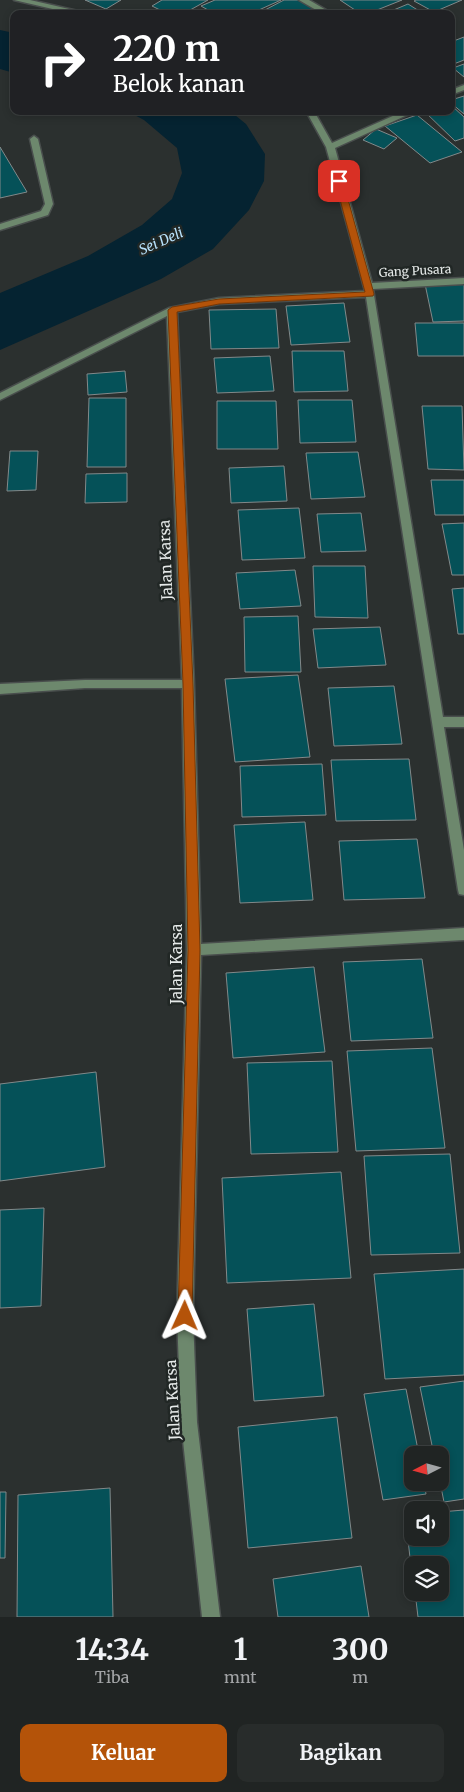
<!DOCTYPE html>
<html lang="id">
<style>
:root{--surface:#202423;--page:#282c2b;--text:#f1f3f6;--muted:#a2a4a6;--line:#3d4141;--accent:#b45309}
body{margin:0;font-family:Merriweather,serif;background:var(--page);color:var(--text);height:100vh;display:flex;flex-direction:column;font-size:19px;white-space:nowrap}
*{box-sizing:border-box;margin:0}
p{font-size:16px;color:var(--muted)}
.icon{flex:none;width:28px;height:28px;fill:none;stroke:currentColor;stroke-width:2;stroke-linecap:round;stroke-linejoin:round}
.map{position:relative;height:1617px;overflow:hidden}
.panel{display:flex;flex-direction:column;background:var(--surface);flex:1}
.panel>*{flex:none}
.banner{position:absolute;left:10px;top:10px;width:445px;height:105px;border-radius:10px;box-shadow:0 2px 8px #0003,0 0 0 1px var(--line);background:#202124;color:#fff;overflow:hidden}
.needle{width:32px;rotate:264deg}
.tools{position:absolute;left:404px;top:1446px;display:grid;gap:10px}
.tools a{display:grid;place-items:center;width:45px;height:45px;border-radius:10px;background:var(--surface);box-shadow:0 2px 8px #0003,0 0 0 1px var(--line);font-size:25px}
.pin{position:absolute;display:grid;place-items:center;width:42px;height:42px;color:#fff;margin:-21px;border-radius:10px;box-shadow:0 2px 8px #0006}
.me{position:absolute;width:55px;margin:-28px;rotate:1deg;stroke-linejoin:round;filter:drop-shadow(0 0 4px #0008)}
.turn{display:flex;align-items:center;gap:18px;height:105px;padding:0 20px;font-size:22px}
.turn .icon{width:65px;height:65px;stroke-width:2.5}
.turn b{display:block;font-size:35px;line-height:42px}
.eta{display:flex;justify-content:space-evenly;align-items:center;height:85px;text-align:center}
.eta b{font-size:30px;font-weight:700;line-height:35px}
.cta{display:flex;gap:10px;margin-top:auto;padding:10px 20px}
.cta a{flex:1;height:58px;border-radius:10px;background:var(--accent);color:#fff;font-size:20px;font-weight:700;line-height:58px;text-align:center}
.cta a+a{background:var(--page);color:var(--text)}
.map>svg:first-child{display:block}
</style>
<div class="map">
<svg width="464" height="1617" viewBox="0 0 464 1617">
<rect width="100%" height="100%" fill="#2b302f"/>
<g fill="#052331">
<polygon points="0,30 14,33 14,73 0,69"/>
<polygon points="127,111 230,111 246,124 265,154 264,181 249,210 213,249 161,279 0,350 0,293 88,256 142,225 172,199 182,173 177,148 144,120"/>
</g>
<g fill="#055158" stroke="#82898a">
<polygon points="85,0 121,0 106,9"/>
<polygon points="162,0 208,0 183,14 168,14 152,6"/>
<polygon points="215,0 281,0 250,14 215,14 201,6"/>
<polygon points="284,0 300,0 327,14 268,14 263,11"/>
<polygon points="340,0 402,0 367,14 361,14"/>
<polygon points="416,0 462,0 434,12 414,1"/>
<polygon points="408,4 424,14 384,14"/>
<polygon points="464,37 464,60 451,65 451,42"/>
<polygon points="464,64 464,77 453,68"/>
<polygon points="464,96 464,114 451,103 451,100"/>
<polygon points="451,105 464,117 464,138 455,141 424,111 451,111"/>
<polygon points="417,115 462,152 430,163 385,126"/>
<polygon points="376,129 397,138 384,149 363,140"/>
<polygon points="0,147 27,192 0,198"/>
<polygon points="464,282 464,321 433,322 425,284"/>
<polygon points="344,303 350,342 291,345 286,306"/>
<polygon points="276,309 279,348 211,349 209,310"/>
<polygon points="415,323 464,323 464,356 418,356"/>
<polygon points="292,351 344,351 348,391 294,392"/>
<polygon points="270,356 274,391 217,393 214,358"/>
<polygon points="125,371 127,392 88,395 87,374"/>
<polygon points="89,398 126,398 126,467 87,467"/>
<polygon points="298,400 352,400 356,442 300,443"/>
<polygon points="217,401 276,401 278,449 217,449"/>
<polygon points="422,406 462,406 464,470 428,469"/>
<polygon points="10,451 38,451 36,490 7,491"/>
<polygon points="358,452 365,497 311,499 306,453"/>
<polygon points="284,466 287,501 231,503 229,468"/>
<polygon points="127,473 127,502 85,503 86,474"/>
<polygon points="431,480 464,480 464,515 435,515"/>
<polygon points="299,508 305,558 242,560 238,510"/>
<polygon points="361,513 366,551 321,552 317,514"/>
<polygon points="464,523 464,575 452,575 442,524"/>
<polygon points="313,566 365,566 368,618 315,617"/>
<polygon points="295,570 301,606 240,609 236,573"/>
<polygon points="464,588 464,634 458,634 452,589"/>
<polygon points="298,616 301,672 245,672 244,617"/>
<polygon points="380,627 386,665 318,668 313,629"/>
<polygon points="298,675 310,757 235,762 225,679"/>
<polygon points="394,686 402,744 334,746 328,688"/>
<polygon points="409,759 416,820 336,821 331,760"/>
<polygon points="322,764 326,815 242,817 240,766"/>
<polygon points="305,822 313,900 240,903 234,825"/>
<polygon points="417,839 425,898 344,900 339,841"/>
<polygon points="422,959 433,1038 351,1041 343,962"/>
<polygon points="314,967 325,1052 233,1058 226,973"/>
<polygon points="432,1048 445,1148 356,1151 347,1051"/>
<polygon points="332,1061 338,1152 251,1154 247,1063"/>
<polygon points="96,1072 105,1167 0,1181 0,1084"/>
<polygon points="450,1154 460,1253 371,1255 364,1156"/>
<polygon points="341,1172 351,1278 227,1283 222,1178"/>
<polygon points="44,1208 41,1306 0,1308 0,1210"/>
<polygon points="464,1269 464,1375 385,1379 374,1274"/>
<polygon points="314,1304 324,1396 254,1401 247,1309"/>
<polygon points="464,1381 464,1499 444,1502 440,1482 440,1455 434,1455 420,1387"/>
<polygon points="406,1389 419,1455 412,1455 412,1482 424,1482 426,1494 383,1500 364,1394"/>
<polygon points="337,1417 352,1538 248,1548 238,1427"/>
<polygon points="110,1488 113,1617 17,1617 18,1495"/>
<polygon points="0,1492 6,1492 5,1558 0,1558"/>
<polygon points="464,1510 464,1617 418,1617 415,1592 440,1592 440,1565 412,1565 412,1575 405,1514 412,1514 412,1538 440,1538 440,1512"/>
<polygon points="361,1566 369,1617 278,1617 273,1579"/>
</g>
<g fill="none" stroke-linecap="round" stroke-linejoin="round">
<g stroke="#494e4d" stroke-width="3">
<g id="minor">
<polygon points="14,0 30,0 91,14 74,14"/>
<polygon points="299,0 309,0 333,14 323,14"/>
<polygon points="464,85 464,90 451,95 451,90"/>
<polygon points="306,111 314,111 332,143 404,111 416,111 335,148 372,283 464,278 464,284 373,289 443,717 464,717 464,727 444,727 464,850 464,895 459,894 458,890 366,297 219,304 177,312 194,684 201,944 464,928 464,940 201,955 193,1316 197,1422 220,1617 202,1617 181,1422 177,1316 187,950 182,688 85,688 0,694 0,684 85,680 182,680 167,316 0,400 0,393 169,308 219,298 365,291 326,147"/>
<polygon points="34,136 38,139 53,204 48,215 0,230 0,224 41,211 45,204 30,139"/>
</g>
</g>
<use href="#minor" fill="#6d886d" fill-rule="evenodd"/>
</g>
<polygon fill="#b45309" stroke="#753606" points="339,179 343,181 374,294 373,296 219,304 177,312 193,684 200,950 192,1316 190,1320 185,1323 180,1320 178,1316 188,950 183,684 168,310 172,307 219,299 365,292 335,181"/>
<g text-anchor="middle" stroke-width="5" stroke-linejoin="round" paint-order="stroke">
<g font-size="12" fill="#e6eae9" stroke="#212725">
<text transform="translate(415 271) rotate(-3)" y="4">Gang Pusara</text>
</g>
<g font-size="14" font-style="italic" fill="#b8e2fc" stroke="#212725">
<text transform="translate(161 241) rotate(-24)" y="5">Sei Deli</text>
</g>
<g font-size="15" fill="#e6eae9" stroke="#212725">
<text transform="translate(166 560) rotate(-92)" y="5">Jalan Karsa</text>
<text transform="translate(177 964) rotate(-90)" y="5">Jalan Karsa</text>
<text transform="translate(173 1400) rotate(-93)" y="5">Jalan Karsa</text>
</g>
</g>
</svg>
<div class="tools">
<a><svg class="needle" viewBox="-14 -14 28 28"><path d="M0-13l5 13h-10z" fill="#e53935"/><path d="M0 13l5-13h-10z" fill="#a2a4a6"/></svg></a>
<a><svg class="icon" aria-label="sound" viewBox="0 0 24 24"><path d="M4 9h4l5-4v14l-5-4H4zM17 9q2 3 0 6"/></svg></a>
<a><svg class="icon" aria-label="layers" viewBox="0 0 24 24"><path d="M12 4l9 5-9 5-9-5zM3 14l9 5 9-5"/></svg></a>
</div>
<div class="pin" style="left:339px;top:181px;background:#d93025"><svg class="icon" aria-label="arrive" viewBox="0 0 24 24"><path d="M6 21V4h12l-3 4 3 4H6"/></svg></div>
<svg class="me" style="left:185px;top:1316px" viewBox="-20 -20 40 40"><path d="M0-17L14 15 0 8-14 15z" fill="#b45309" stroke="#fff" stroke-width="4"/></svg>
<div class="banner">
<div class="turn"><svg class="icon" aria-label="right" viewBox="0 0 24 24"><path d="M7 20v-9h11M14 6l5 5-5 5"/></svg><div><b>220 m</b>Belok kanan</div></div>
</div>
</div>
<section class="panel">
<div class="eta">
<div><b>14:34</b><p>Tiba</p></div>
<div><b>1</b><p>mnt</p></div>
<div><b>300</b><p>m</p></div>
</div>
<div class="cta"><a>Keluar</a><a>Bagikan</a></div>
</section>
